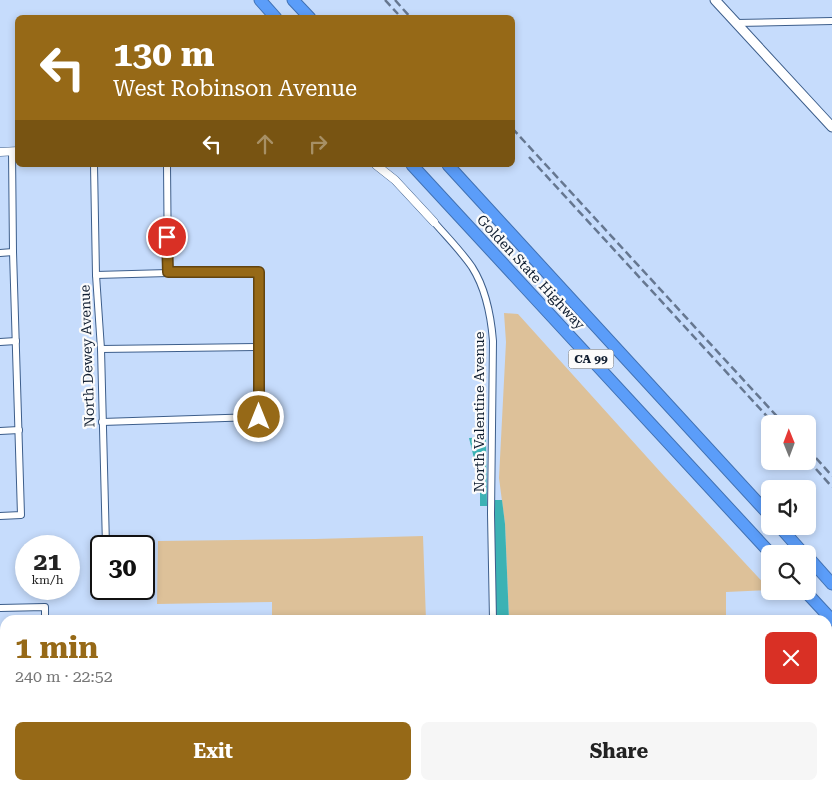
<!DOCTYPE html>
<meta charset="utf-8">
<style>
:root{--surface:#fff;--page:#f6f6f6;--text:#222;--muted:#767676;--accent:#966917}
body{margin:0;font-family:"Roboto Serif",serif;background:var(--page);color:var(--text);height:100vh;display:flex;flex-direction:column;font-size:19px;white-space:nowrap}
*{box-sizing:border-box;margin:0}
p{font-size:16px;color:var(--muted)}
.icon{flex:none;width:28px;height:28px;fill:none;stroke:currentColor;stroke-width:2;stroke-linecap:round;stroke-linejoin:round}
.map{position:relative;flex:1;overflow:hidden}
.panel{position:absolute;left:0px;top:615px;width:832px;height:175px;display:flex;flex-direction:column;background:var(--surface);border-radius:15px 15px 0 0;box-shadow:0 2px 8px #0003}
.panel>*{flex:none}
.banner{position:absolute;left:15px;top:15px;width:500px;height:152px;border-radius:8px;box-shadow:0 2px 8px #0003;background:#966917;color:#fff;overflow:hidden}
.needle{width:32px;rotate:359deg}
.tools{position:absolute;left:761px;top:415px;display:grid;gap:10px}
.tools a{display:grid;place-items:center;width:55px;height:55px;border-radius:8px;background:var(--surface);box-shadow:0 2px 8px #0003;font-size:25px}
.speed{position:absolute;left:15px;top:535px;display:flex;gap:10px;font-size:25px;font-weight:700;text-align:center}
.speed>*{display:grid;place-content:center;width:65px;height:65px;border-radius:50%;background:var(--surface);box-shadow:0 2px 8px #0003;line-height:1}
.speed small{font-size:12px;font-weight:400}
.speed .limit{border:2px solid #111;border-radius:8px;background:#fff;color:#111}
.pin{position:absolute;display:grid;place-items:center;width:42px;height:42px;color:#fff;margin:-21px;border:2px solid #fff;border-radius:50%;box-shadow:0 1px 5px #0007}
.me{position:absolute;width:55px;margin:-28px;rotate:0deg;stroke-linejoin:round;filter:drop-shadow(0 0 4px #0008)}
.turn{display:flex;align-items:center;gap:18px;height:105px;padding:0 15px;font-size:22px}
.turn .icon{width:65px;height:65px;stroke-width:2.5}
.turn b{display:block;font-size:35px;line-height:42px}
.lanes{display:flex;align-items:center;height:48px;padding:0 15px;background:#0003;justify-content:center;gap:25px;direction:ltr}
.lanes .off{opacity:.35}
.round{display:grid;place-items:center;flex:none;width:52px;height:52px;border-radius:8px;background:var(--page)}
.overview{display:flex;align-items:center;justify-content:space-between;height:85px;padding:0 15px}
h1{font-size:30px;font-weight:700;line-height:38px;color:var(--accent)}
.action{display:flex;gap:10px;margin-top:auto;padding:10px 15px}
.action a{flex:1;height:58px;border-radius:8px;background:var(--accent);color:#fff;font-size:20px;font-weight:700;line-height:58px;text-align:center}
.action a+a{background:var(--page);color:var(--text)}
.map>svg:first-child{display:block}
</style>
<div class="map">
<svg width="832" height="790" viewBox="0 0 832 790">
<rect width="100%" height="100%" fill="#c6dcfc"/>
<g fill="#ddc199">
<polygon points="504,313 518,314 664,476 770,590 726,592 726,620 509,620 505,524 499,478 506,342"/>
<polygon points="423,536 426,620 272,620 272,602 157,604 158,541 315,539"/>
<rect x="512" y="785" width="216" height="5"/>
</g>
<g fill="#3cb2b4">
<polygon points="486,437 487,506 480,506 480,483 469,438"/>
<polygon points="494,500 502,500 505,524 509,620 496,620"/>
</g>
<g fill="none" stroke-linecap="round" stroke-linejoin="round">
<g stroke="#3d5e8b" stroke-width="8">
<g id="minor">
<polyline points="736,23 832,21"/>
<polyline points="94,165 96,275 101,349 106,546"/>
<polyline points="167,165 168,273"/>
<path d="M434 222C447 237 461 251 472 267 486 289 491 316 493 341L491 514 493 620"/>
<polyline points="0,253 13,252"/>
<polyline points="96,275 168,273 259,272 259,417 102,422"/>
<polyline points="0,342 16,341"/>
<polyline points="101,349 259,347"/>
<polyline points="0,431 19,430"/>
<polyline points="0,516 21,515 13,252 12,151"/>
<polyline points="0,608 45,607 45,620"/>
<polyline points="0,721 5,720"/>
<polyline points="49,785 49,790"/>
<polyline points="496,785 496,790"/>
</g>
</g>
<g stroke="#3d5e8b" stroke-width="9">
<g id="tertiary">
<polyline points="0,152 18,151"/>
<polyline points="376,165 395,180 434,222"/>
</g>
</g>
<g stroke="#3d5e8b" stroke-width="11">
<polyline id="secondary" points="715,0 832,127"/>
</g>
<g stroke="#4171b3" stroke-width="13">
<g id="motorway">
<polyline points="260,0 276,18"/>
<polyline points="293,0 310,18"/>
<polyline points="412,165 771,554"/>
<polyline points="448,165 770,516"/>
<polyline points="779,526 804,554"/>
<polyline points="808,557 832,584"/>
<polyline points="805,591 832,620"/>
</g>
</g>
<use href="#minor" stroke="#fff" stroke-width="6"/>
<use href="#tertiary" stroke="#fff" stroke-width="8"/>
<use href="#secondary" stroke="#fff" stroke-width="9"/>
<use href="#motorway" stroke="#5b9df9" stroke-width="11"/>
<g stroke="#667790" stroke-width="2.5" stroke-dasharray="8 4" stroke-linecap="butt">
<polyline points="385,0 398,14"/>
<polyline points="395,0 411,18"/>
<polyline points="512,128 784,424"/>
<polyline points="529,157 774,424"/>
<polyline points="808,449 832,476"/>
<polyline points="808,460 832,487"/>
</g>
</g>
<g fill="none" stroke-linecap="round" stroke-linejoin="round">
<g stroke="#62440f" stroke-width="12">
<polyline id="route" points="167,237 168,272 259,272 259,417"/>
</g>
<use href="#route" stroke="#966917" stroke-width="9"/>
</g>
<g text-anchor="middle" stroke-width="4.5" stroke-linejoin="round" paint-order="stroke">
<rect fill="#fbfbfb" stroke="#56606e" stroke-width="1" x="568.5" y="349.5" width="45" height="19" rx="4"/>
<g font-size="12" font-weight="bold" fill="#101e31">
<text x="591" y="363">CA 99</text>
</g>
<g font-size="14" fill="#101e31" stroke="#fbfbfb">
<text transform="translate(531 272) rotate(47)" y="5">Golden State Highway</text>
<text transform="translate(87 356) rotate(-92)" y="5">North Dewey Avenue</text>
<text transform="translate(479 412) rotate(-90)" y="5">North Valentine Avenue</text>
</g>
</g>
</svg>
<div class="tools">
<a><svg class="needle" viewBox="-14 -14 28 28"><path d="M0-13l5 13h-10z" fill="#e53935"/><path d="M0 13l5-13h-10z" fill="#767676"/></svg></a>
<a><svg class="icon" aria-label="sound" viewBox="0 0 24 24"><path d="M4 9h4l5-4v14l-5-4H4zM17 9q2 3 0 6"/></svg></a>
<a><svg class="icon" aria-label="search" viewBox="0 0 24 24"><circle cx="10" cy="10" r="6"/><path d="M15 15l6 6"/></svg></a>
</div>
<div class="speed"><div>21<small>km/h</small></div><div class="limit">30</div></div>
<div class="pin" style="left:167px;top:237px;background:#d93025"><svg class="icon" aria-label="arrive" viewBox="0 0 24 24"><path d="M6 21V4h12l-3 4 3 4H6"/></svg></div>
<svg class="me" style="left:259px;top:417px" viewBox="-20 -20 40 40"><circle r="17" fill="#966917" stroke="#fff" stroke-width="3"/><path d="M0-11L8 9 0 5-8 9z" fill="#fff"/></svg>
<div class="banner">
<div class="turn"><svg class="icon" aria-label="left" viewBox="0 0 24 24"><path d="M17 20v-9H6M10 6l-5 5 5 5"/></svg><div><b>130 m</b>West Robinson Avenue</div></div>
<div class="lanes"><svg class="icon" aria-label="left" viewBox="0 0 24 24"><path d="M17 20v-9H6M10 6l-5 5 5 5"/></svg><svg class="icon off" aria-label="ahead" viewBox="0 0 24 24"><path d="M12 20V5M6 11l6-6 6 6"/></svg><svg class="icon off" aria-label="right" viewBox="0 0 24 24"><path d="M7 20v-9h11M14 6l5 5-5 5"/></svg></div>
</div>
<section class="panel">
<div class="overview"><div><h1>1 min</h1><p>240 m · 22:52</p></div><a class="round" style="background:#d93025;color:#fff"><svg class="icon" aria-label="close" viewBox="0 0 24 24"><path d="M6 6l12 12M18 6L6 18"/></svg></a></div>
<div class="action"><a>Exit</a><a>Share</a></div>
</section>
</div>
